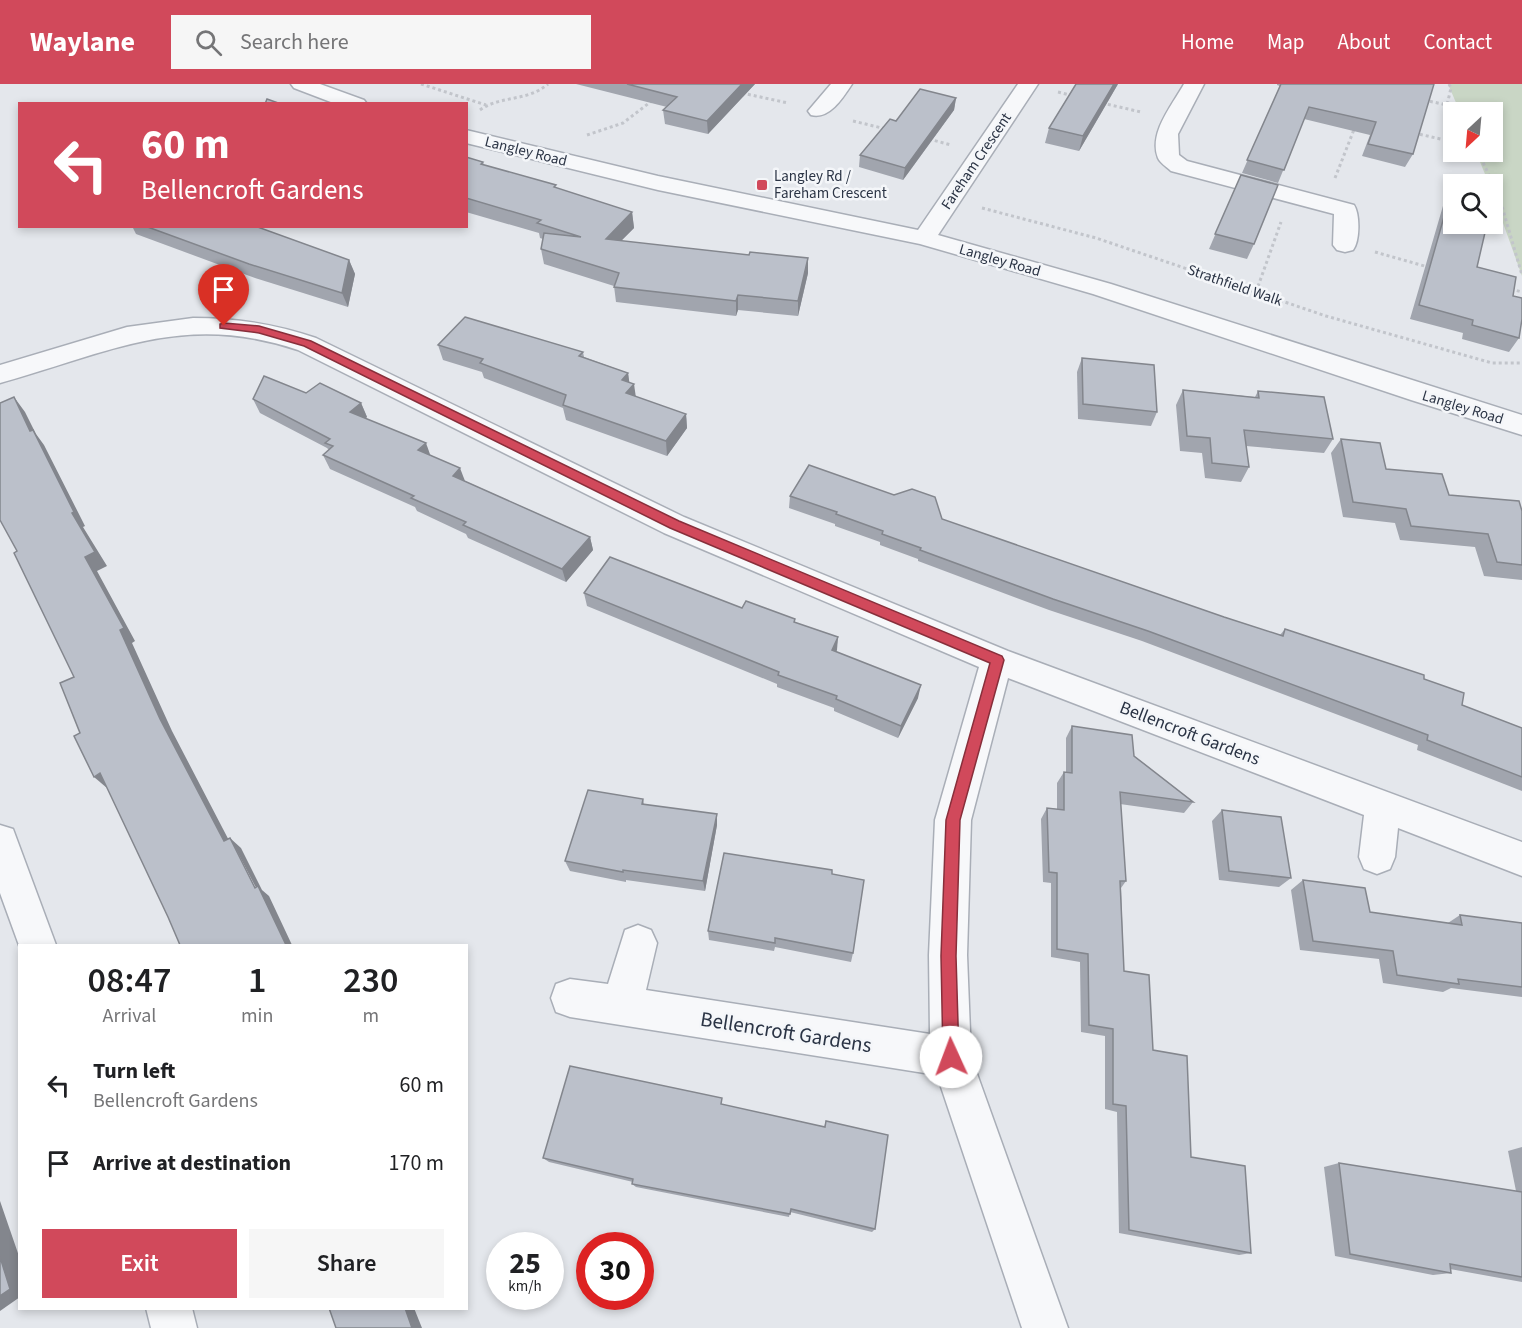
<!DOCTYPE html>
<style>
:root{--surface:#fff;--page:#f6f6f6;--text:#202124;--muted:#757577;--accent:#d1495b}
body{margin:0;font-family:"Source Sans 3",sans-serif;background:var(--page);color:var(--text);height:100vh;display:flex;flex-direction:column;font-size:22px;white-space:nowrap}
*{box-sizing:border-box;margin:0}
p{font-size:20px;color:var(--muted)}
.icon{flex:none;width:33px;height:33px;fill:none;stroke:currentColor;stroke-width:2;stroke-linecap:round;stroke-linejoin:round}
.map{position:relative;flex:1;overflow:hidden}
.panel{position:absolute;left:18px;top:860px;width:450px;height:366px;display:flex;flex-direction:column;background:var(--surface);border-radius:0px;box-shadow:0 3px 9px #0003}
.panel>*{flex:none}
.top-card{position:absolute;left:18px;top:18px;width:450px;height:126px;border-radius:0px;box-shadow:0 3px 9px #0003;background:#d1495b;color:#fff;overflow:hidden}
.needle{width:39px;rotate:206deg}
.tools{position:absolute;left:1443px;top:18px;display:grid;gap:12px}
.tools a{display:grid;place-items:center;width:60px;height:60px;border-radius:0px;background:var(--surface);box-shadow:0 3px 9px #0003;font-size:30px}
.speed{position:absolute;left:486px;top:1148px;display:flex;gap:12px;font-size:30px;font-weight:700;text-align:center}
.speed>*{display:grid;place-content:center;width:78px;height:78px;border-radius:50%;background:var(--surface);box-shadow:0 3px 9px #0003;line-height:1}
.speed small{font-size:15px;font-weight:400}
.speed .limit{border:9px solid #d22;background:#fff;color:#111}
.pin{position:absolute;display:grid;place-items:center;width:51px;height:51px;color:#fff;margin:-62px -26px;border-radius:50% 50% 50% 0;rotate:-45deg;box-shadow:0 0 6px #0007}
.pin .icon{rotate:45deg}
.me{position:absolute;width:66px;margin:-33px;rotate:358deg;stroke-linejoin:round;filter:drop-shadow(0 0 4px #0008)}
.turn{display:flex;align-items:center;gap:21px;height:126px;padding:0 24px;font-size:27px}
.turn .icon{width:78px;height:78px;stroke-width:2.5}
.turn b{display:block;font-size:42px;line-height:51px}
.eta{display:flex;justify-content:space-evenly;align-items:center;height:102px;text-align:center}
.eta b{font-size:36px;font-weight:600;line-height:42px}
.cta{display:flex;gap:12px;margin-top:auto;padding:12px 24px}
.cta a{flex:1;height:69px;border-radius:0px;background:var(--accent);color:#fff;font-size:24px;font-weight:600;line-height:69px;text-align:center}
.cta a+a{background:var(--page);color:var(--text)}
ul{padding:0;list-style:none}
li{display:flex;align-items:center;gap:18px;height:78px;padding:0 24px}
li div{flex:1}
li b{display:block;font-size:22px}
li em{font-style:normal}
header{display:flex;align-items:center;gap:36px;box-sizing:border-box;height:84px;padding:0 30px;background:var(--accent);color:#fff}
header strong{font-size:28px}
nav{display:flex;gap:33px;margin-inline-start:auto;font-size:21px}
.search{width:420px;height:54px;background:var(--page);display:flex;align-items:center;gap:15px;box-sizing:border-box;padding:0 21px;border-radius:0px;color:var(--muted);font-size:22px}
.map>svg:first-child{display:block}
</style>
<header>
<strong>Waylane</strong>
<div class="search"><svg class="icon" aria-label="search" viewBox="0 0 24 24"><circle cx="10" cy="10" r="6"/><path d="M15 15l6 6"/></svg>Search here</div>
<nav><a>Home</a><a>Map</a><a>About</a><a>Contact</a></nav>
</header>
<div class="map">
<svg width="1522" height="1244" viewBox="0 0 1522 1244">
<rect width="100%" height="100%" fill="#e4e7ec"/>
<polygon fill="#c9d6c5" points="1448,0 1522,0 1522,192 1493,111 1492,100 1489,100 1476,68 1492,68 1492,28 1460,28"/>
<g fill="none" stroke-linecap="round" stroke-linejoin="round">
<g stroke="#a9aeb7" stroke-width="3">
<g id="minor">
<polygon points="291,0 320,0 364,16 367,20 336,20 294,4"/>
<path d="M831 0H852C843 14 829 36 811 31L808 27Z"/>
<polygon points="1018,0 1038,0 938,151 1111,200 1522,331 1522,351 1411,316 1093,210 920,160 658,106 466,59 466,46 658,92 918,146"/>
<path d="M1184 0H1204L1178 50 1179 71 1187 77 1354 121C1360 130 1360 157 1353 166L1345 168 1337 166 1333 161 1334 130 1171 87C1167 83 1160 79 1158 74 1148 49 1173 20 1184 0Z"/>
<path d="M193 234C236 234 275 240 316 254L684 433 1008 567 1522 758V792L1398 744 1395 773 1390 785 1377 790 1364 785 1359 773 1364 731 1008 594 971 736 967 871 971 973 1068 1244H1022L937 991 570 933 556 928 551 914 556 900 570 895 608 900 625 846 638 841 651 846 657 859 646 906 930 950 929 871 935 736 979 583 664 449 298 266C183 227 108 269 0 299V281L127 243Z"/>
<polygon points="0,741 13,745 56,861 20,861 20,864 0,809"/>
<polygon points="146,1224 192,1224 197,1244 151,1244"/>
</g>
</g>
<g stroke="#c2c5cb" stroke-width="3" stroke-dasharray="3 3" stroke-linecap="butt">
<polyline points="421,0 486,21"/>
<polyline points="1449,0 1451,4 1447,21 1454,31"/>
<polyline points="1058,8 1074,12"/>
<polyline points="742,9 788,19"/>
<polyline points="1424,16 1447,21"/>
<polyline points="1102,19 1141,28"/>
<path d="M480 26C501 11 527 18 548 0"/>
<polyline points="853,37 886,45"/>
<polyline points="1414,49 1454,58"/>
<polyline points="587,51 623,39 653,16"/>
<polyline points="929,55 951,61"/>
<polyline points="1478,68 1499,112 1522,191"/>
<polyline points="1335,94 1355,43"/>
<polyline points="982,124 1096,154 1326,232 1492,279 1522,279"/>
<polyline points="1375,168 1428,183"/>
<polyline points="1511,205 1522,208"/>
<polyline points="1256,208 1281,138"/>
</g>
<use href="#minor" fill="#f7f8fa" fill-rule="evenodd"/>
</g>
<g fill="#a1a5ae">
<polygon points="576,0 755,0 708,50 665,40 663,26 667,23"/>
<polygon points="1118,0 1079,67 1045,59 1049,44"/>
<polygon points="1277,0 1434,0 1413,70 1405,83 1362,72 1370,51 1304,35 1278,99 1242,89 1280,2 1277,1"/>
<polygon points="956,14 954,26 903,96 859,83 860,71 896,37"/>
<polygon points="466,73 483,78 484,81 632,128 634,144 621,157 749,171 808,174 808,189 798,232 738,226 736,232 616,218 614,202 544,180 541,165 543,155 540,154 539,149 466,128"/>
<polygon points="1241,91 1254,160 1247,175 1209,165"/>
<polygon points="1453,101 1477,183 1513,212 1519,254 1509,268 1462,255 1463,249 1410,235 1445,115"/>
<polygon points="132,142 255,142 349,176 355,190 348,223 255,194 136,150"/>
<polygon points="438,261 583,268 584,273 628,289 629,298 636,313 686,330 687,344 667,372 566,336 563,324 484,294 482,288 443,276"/>
<polygon points="1082,274 1157,328 1151,342 1078,335 1077,288"/>
<polygon points="1183,306 1255,313 1258,307 1333,355 1324,369 1246,362 1249,383 1241,398 1205,394 1202,369 1180,367 1176,321"/>
<polygon points="306,309 361,319 367,333 366,334 430,371 465,397 590,453 593,466 566,498 468,454 466,450 417,427 415,423 330,385 323,371 329,366 327,364 260,329 253,315"/>
<polygon points="1341,355 1386,385 1449,411 1522,427 1522,496 1484,492 1475,463 1400,456 1395,439 1343,433 1331,369"/>
<polygon points="790,412 942,435 1224,533 1280,551 1285,545 1424,595 1462,621 1522,644 1522,707 1417,666 1418,661 1142,557 1049,526 918,477 918,475 880,461 880,458 835,442 835,440 789,424"/>
<polygon points="584,509 742,524 795,539 838,553 836,568 918,614 898,654 834,627 834,624 777,603 777,600 587,522"/>
<polygon points="1072,642 1134,672 1193,718 1184,729 1120,720 1126,797 1121,804 1124,887 1191,1073 1251,1169 1239,1171 1119,1149 1117,1028 1105,1025 1105,952 1081,948 1080,878 1051,873 1051,799 1043,798 1041,735 1047,724 1057,725 1057,699 1064,688 1066,688 1066,654"/>
<polygon points="643,715 644,720 717,741 705,807 626,796 626,798 570,787 565,777"/>
<polygon points="1222,726 1291,794 1279,803 1219,796 1212,737"/>
<polygon points="832,790 853,869 851,878 775,863 774,867 709,856 708,847"/>
<polygon points="1303,796 1370,828 1448,839 1460,831 1522,839 1522,913 1451,904 1443,908 1383,899 1379,875 1300,866 1291,806"/>
<polygon points="723,1021 824,1043 826,1037 875,1145 872,1148 790,1128 789,1133 636,1103 632,1100 633,1098 549,1078 543,1074"/>
<polygon points="1522,1063 1522,1198 1450,1185 1451,1189 1433,1191 1335,1172 1324,1083 1339,1079 1516,1107 1508,1067"/>
</g>
<g fill="#83868d">
<polygon points="742,0 755,0 708,50 707,37"/>
<polygon points="1114,0 1118,0 1079,67 1083,52"/>
<polygon points="956,14 954,26 903,96 905,84"/>
<polygon points="632,128 634,144 608,170 606,155"/>
<polygon points="808,174 808,189 798,232 798,217"/>
<polygon points="349,176 355,190 348,223 342,209"/>
<polygon points="738,211 738,226 736,232 736,217"/>
<polygon points="628,289 630,303 622,296"/>
<polygon points="634,300 636,314 626,309"/>
<polygon points="14,313 25,328 36,350 44,361 85,442 83,443 107,482 97,487 135,557 132,559 172,647 235,768 224,757 160,635 85,473 72,429 30,347"/>
<polygon points="361,319 367,333 357,341 350,328"/>
<polygon points="686,330 687,344 667,372 666,357"/>
<polygon points="426,359 431,373 418,366"/>
<polygon points="460,384 465,397 453,392"/>
<polygon points="590,453 593,466 566,498 562,485"/>
<polygon points="838,553 837,566 831,579 832,566"/>
<polygon points="921,601 918,614 898,654 901,642"/>
<polygon points="100,689 107,704 94,693"/>
<polygon points="717,730 717,741 705,807 703,797"/>
<polygon points="230,754 241,764 262,806 269,812 292,861 286,861"/>
<polygon points="0,1117 20,1175 20,1213 0,1227"/>
<polygon points="405,1224 414,1224 422,1244 412,1244"/>
</g>
<g fill="#bbc0ca" stroke="#83868d" stroke-width="1.5">
<polygon points="627,0 742,0 707,37 663,26 677,13"/>
<polygon points="1076,0 1114,0 1083,52 1049,44"/>
<polygon points="1281,0 1434,0 1413,70 1368,60 1376,38 1309,23 1284,86 1247,76"/>
<polygon points="920,5 956,14 905,84 860,71 890,35 896,37"/>
<polygon points="267,15 281,20 265,20"/>
<polygon points="466,73 483,78 481,80 556,101 554,103 632,128 606,155 749,171 750,168 808,174 798,217 738,211 736,217 614,203 619,189 541,165 544,149 581,153 537,139 541,136 466,114"/>
<polygon points="1241,91 1278,101 1254,160 1215,150"/>
<polygon points="1453,101 1454,140 1487,140 1477,183 1516,193 1513,212 1522,214 1522,235 1519,254 1472,241 1473,236 1419,221"/>
<polygon points="145,142 255,142 349,176 342,209 249,180"/>
<polygon points="465,233 583,268 579,272 628,289 622,296 634,300 626,309 686,330 666,357 563,321 566,311 480,279 483,275 438,261"/>
<polygon points="1082,274 1154,281 1157,328 1083,320"/>
<polygon points="264,292 306,309 320,299 361,319 350,328 426,359 418,366 460,384 453,392 590,453 562,485 463,441 466,438 411,414 414,412 323,371 333,362 325,359 330,355 253,315"/>
<polygon points="1183,306 1259,314 1258,307 1324,313 1333,355 1244,346 1249,383 1212,379 1210,354 1187,352"/>
<polygon points="14,313 30,347 33,346 74,428 72,429 95,468 85,473 124,544 120,546 160,635 224,757 230,754 255,804 258,802 286,861 180,861 168,833 100,689 94,693 74,652 80,649 60,599 74,593 14,469 17,467 0,436 0,319"/>
<polygon points="1341,355 1380,359 1386,385 1442,390 1449,411 1519,417 1522,427 1522,481 1497,478 1488,450 1411,442 1406,425 1353,418"/>
<polygon points="809,381 894,411 912,405 935,413 942,435 1224,533 1283,552 1285,545 1424,591 1424,595 1464,609 1462,621 1522,644 1522,693 1427,656 1428,651 1148,547 1053,515 920,466 921,464 882,450 883,447 836,430 837,428 790,412"/>
<polygon points="610,473 742,524 746,517 795,535 794,538 838,553 832,566 921,601 901,642 836,615 837,612 778,591 779,588 584,509"/>
<polygon points="1072,642 1132,651 1134,672 1193,718 1120,708 1126,797 1120,797 1124,887 1149,891 1153,966 1187,972 1191,1073 1245,1082 1251,1169 1129,1146 1126,1022 1113,1020 1113,945 1089,941 1088,870 1057,865 1057,789 1049,788 1047,724 1064,726 1064,688 1072,689"/>
<polygon points="588,706 643,715 642,720 717,730 703,797 623,786 623,788 565,777"/>
<polygon points="1222,726 1281,733 1291,794 1229,787"/>
<polygon points="724,769 832,786 832,790 864,796 853,869 775,854 775,859 708,847"/>
<polygon points="1303,796 1365,804 1370,828 1462,841 1460,831 1522,839 1522,903 1458,895 1459,900 1397,891 1393,867 1313,857"/>
<polygon points="570,982 722,1014 721,1020 825,1043 826,1037 888,1051 875,1145 791,1125 790,1130 632,1100 633,1095 543,1074"/>
<polygon points="1339,1079 1522,1108 1522,1193 1450,1180 1451,1189 1350,1170"/>
<polygon points="0,1173 10,1205 0,1212"/>
<polygon points="329,1224 405,1224 412,1244 336,1244"/>
</g>
<polygon fill="#d1495b" stroke="#882f3b" stroke-width="1.5" points="224,239 259,242 311,257 679,437 1002,572 1004,576 960,736 956,872 959,973 957,979 951,981 945,979 943,973 941,872 946,736 990,579 670,444 304,262 259,249 220,244 220,240"/>
<rect fill="#d1495b" stroke="#f4f6f9" stroke-width="2" x="756" y="95" width="12" height="12" rx="3"/>
<g text-anchor="middle" stroke-width="5" stroke-linejoin="round" paint-order="stroke">
<g font-size="15" fill="#2b3445" stroke="#f4f6f9">
<text transform="translate(526 67) rotate(14)" y="5">Langley Road</text>
<text transform="translate(976 77) rotate(-56)" y="5">Fareham Crescent</text>
<text transform="translate(1000 176) rotate(16)" y="5">Langley Road</text>
<text transform="translate(1235 201) rotate(19)" y="5">Strathfield Walk</text>
<text transform="translate(1463 323) rotate(17)" y="5">Langley Road</text>
</g>
<g font-size="15" fill="#2b3445" stroke="#f4f6f9" text-anchor="start">
<text x="774" y="97">Langley Rd /<tspan x="774" dy="17">Fareham Crescent</tspan></text>
</g>
<g font-size="18" fill="#2b3445" stroke="#f4f6f9">
<text transform="translate(1190 649) rotate(21)" y="6">Bellencroft Gardens</text>
</g>
<g font-size="21" fill="#2b3445" stroke="#f4f6f9">
<text transform="translate(786 948) rotate(9)" y="7">Bellencroft Gardens</text>
</g>
</g>
</svg>
<div class="tools">
<a><svg class="needle" viewBox="-14 -14 28 28"><path d="M0-13l5 13h-10z" fill="#e53935"/><path d="M0 13l5-13h-10z" fill="#757577"/></svg></a>
<a><svg class="icon" aria-label="search" viewBox="0 0 24 24"><circle cx="10" cy="10" r="6"/><path d="M15 15l6 6"/></svg></a>
</div>
<div class="speed"><div>25<small>km/h</small></div><div class="limit">30</div></div>
<div class="pin" style="left:224px;top:242px;background:#d93025"><svg class="icon" aria-label="arrive" viewBox="0 0 24 24"><path d="M6 21V4h12l-3 4 3 4H6"/></svg></div>
<svg class="me" style="left:951px;top:973px" viewBox="-20 -20 40 40"><circle r="19" fill="#fff"/><path d="M0-13L10 11 0 6-10 11z" fill="#d1495b"/></svg>
<div class="top-card">
<div class="turn"><svg class="icon" aria-label="left" viewBox="0 0 24 24"><path d="M17 20v-9H6M10 6l-5 5 5 5"/></svg><div><b>60 m</b>Bellencroft Gardens</div></div>
</div>
<section class="panel">
<div class="eta">
<div><b>08:47</b><p>Arrival</p></div>
<div><b>1</b><p>min</p></div>
<div><b>230</b><p>m</p></div>
</div>
<ul>
<li><svg class="icon" aria-label="left" viewBox="0 0 24 24"><path d="M17 20v-9H6M10 6l-5 5 5 5"/></svg><div><b>Turn left</b><p>Bellencroft Gardens</p></div><em>60 m</em></li>
<li><svg class="icon" aria-label="arrive" viewBox="0 0 24 24"><path d="M6 21V4h12l-3 4 3 4H6"/></svg><div><b>Arrive at destination</b></div><em>170 m</em></li>
</ul>
<div class="cta"><a>Exit</a><a>Share</a></div>
</section>
</div>
